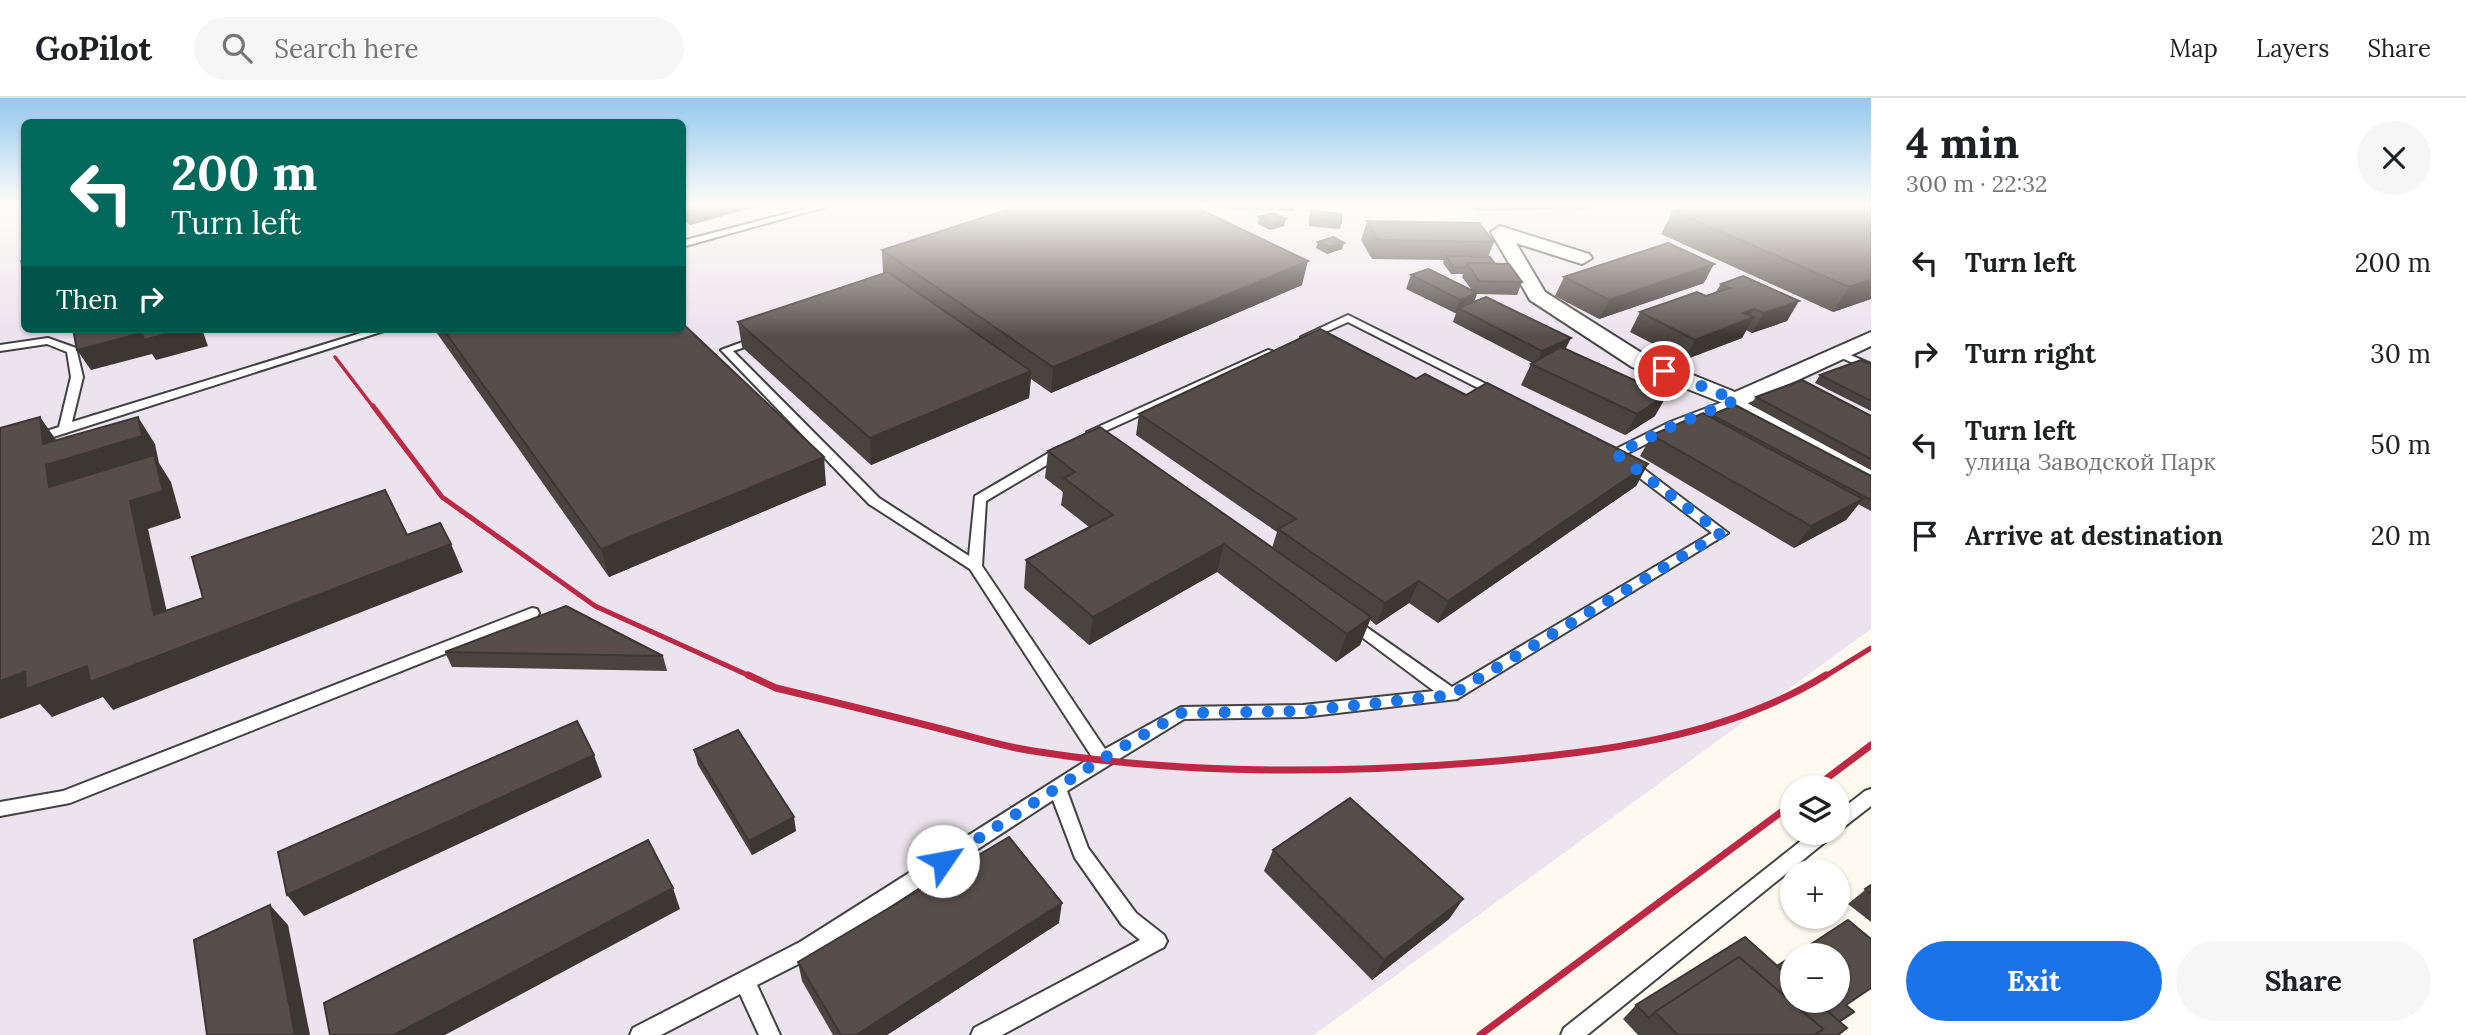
<!DOCTYPE html>
<meta charset="utf-8">
<style>
:root{--surface:#fff;--page:#f6f6f6;--text:#202124;--muted:#757577;--line:#e0e0e0;--accent:#1a73e8}
body{margin:0;font-family:Lora,serif;background:var(--page);color:var(--text);height:100vh;display:flex;flex-direction:column;font-size:26px;white-space:nowrap}
*{box-sizing:border-box;margin:0}
p{font-size:23px;color:var(--muted)}
.icon{flex:none;width:38px;height:38px;fill:none;stroke:currentColor;stroke-width:2;stroke-linecap:round;stroke-linejoin:round}
.map{position:relative;flex:1;overflow:hidden}
.sheet{display:flex;flex-direction:column;background:var(--surface);width:595px}
.sheet>*{flex:none}
.top-card{position:absolute;left:21px;top:21px;width:665px;height:214px;border-radius:10px;box-shadow:0 2px 5px #0004;background:#00695c;color:#fff;overflow:hidden}
.fabs{position:absolute;left:1780px;top:677px;display:grid;gap:14px}
.fabs a{display:grid;place-items:center;width:70px;height:70px;border-radius:50%;background:var(--surface);box-shadow:0 2px 5px #0004;font-size:35px}
.pin{position:absolute;display:grid;place-items:center;width:60px;height:60px;color:#fff;margin:-30px;border:4px solid #fff;border-radius:50%;box-shadow:0 2px 7px #0007}
.me{position:absolute;width:77px;margin:-38px;rotate:57deg;stroke-linejoin:round;filter:drop-shadow(0 0 5px #0008)}
.turn{display:flex;align-items:center;gap:24px;height:147px;padding:0 35px;font-size:32px}
.turn .icon{width:91px;height:91px;stroke-width:2.5}
.turn b{display:block;font-size:49px;line-height:60px}
.then{display:flex;align-items:center;height:66px;padding:0 35px;background:#0003;gap:14px;font-size:26px}
.round{display:grid;place-items:center;flex:none;width:74px;height:74px;border-radius:37px;background:var(--page)}
.overview{display:flex;align-items:center;justify-content:space-between;height:119px;padding:0 35px}
h1{font-size:42px;font-weight:700;line-height:52px}
.action{display:flex;gap:14px;margin-top:auto;padding:14px 35px}
.action a{flex:1;height:80px;border-radius:42px;background:var(--accent);color:#fff;font-size:28px;font-weight:700;line-height:80px;text-align:center}
.action a+a{background:var(--page);color:var(--text)}
ul{padding:0;list-style:none}
li{display:flex;align-items:center;gap:21px;height:91px;padding:0 35px}
li div{flex:1}
li b{display:block;font-size:26px}
li em{font-style:normal}
header{display:flex;align-items:center;gap:42px;box-sizing:border-box;height:98px;padding:0 35px;background:var(--surface);border-bottom:2px solid var(--line)}
header strong{font-size:33px}
nav{display:flex;gap:38px;margin-inline-start:auto;font-size:24px}
.search{width:490px;height:63px;background:var(--page);display:flex;align-items:center;gap:18px;box-sizing:border-box;padding:0 24px;border-radius:38px;color:var(--muted);font-size:26px}
main{display:flex;flex:1;min-height:0}
.map>svg:first-child{display:block}
</style>
<header>
<strong>GoPilot</strong>
<div class="search"><svg class="icon" aria-label="search" viewBox="0 0 24 24"><circle cx="10" cy="10" r="6"/><path d="M15 15l6 6"/></svg>Search here</div>
<nav><a>Map</a><a>Layers</a><a>Share</a></nav>
</header>
<main>
<div class="map">
<svg width="1871" height="937" viewBox="0 0 1871 937">
<rect width="100%" height="100%" fill="#fffaf0"/>
<polygon fill="#ebe3ed" points="0,107 24,107 24,231 682,231 683,107 1871,107 1871,531 1314,937 0,937"/>
<g fill="none" stroke-linecap="round" stroke-linejoin="round">
<g stroke="#424242" stroke-width="4">
<g id="service">
<polygon points="819,107 832,107 682,149 682,143"/>
<polygon points="1348,217 1502,294 1504,296 1502,298 1494,298 1348,224 1310,241 1302,241 1301,239"/>
<polygon points="374,231 390,231 0,356 0,348 59,329 71,279 67,254 47,246 0,253 0,247 48,240 76,250 83,279 72,324"/>
<polygon points="759,238 763,239 763,243 733,253 879,400 969,458 975,398 1059,349 1067,349 1069,352 1067,355 986,403 982,468 1105,651 1181,609 1303,607 1434,593 1347,528 1345,524 1347,520 1352,519 1452,589 1712,435 1624,368 1622,365 1624,362 1632,362 1728,435 1457,601 1303,619 1184,621 1067,693 1088,750 1136,815 1164,837 1167,843 1164,849 1002,937 971,937 974,930 1140,842 1122,827 1075,760 1053,702 814,858 757,887 780,937 759,937 740,896 661,937 630,937 633,930 800,844 1092,659 970,471 869,406 721,252"/>
<polygon points="1268,252 1272,253 1272,257 1101,335 1105,339 1103,342 1095,342 1087,334"/>
<polygon points="1839,252 1871,266 1871,273 1835,257 1834,255"/>
<polygon points="1736,299 1871,372 1871,381 1735,306 1678,330 1620,359 1612,359 1601,351 1607,347 1616,351 1670,324"/>
<polygon points="532,510 537,511 539,515 537,519 70,705 0,718 0,704 63,693"/>
<polygon points="1871,691 1871,708 1844,729 1838,731 1838,714 1865,693"/>
<polygon points="1811,735 1833,735 1830,740 1587,937 1561,937 1564,930"/>
</g>
</g>
<g stroke="#424242" stroke-width="4">
<polygon id="minor" points="1500,128 1589,156 1592,160 1582,166 1516,145 1545,194 1648,259 1735,294 1871,234 1871,248 1744,307 1728,307 1632,269 1530,202 1491,134"/>
</g>
<use href="#service" fill="#fff" fill-rule="evenodd"/>
<use href="#minor" fill="#fff" fill-rule="evenodd"/>
<polyline stroke="#bd2944" stroke-width="3.5" points="335,259 374,310"/>
<g stroke="#bd2944" stroke-width="5">
<polyline points="373,308 442,399 595,508 752,579"/>
<polyline points="1824,579 1871,550"/>
</g>
<g stroke="#bd2944" stroke-width="7">
<path d="M748 577 776 590C834 604 891 618 949 633 976 640 1005 649 1033 653 1182 677 1335 676 1485 664 1602 654 1724 640 1826 577"/>
<polyline points="1814,690 1871,647"/>
<polyline points="1480,937 1792,706"/>
</g>
</g>
<g fill="#4b4340">
<polygon points="682,107 762,107 690,127 682,121"/>
<polygon points="1204,107 1295,107 1294,113 1205,110"/>
<polygon points="1472,107 1593,107 1591,111 1478,113"/>
<polygon points="1616,107 1689,107 1688,108 1871,201 1833,214 1661,136 1673,113 1684,109"/>
<polygon points="1311,112 1341,125 1340,131 1309,128 1309,119"/>
<polygon points="1259,119 1284,128 1270,132 1258,126"/>
<polygon points="1367,123 1494,144 1488,159 1495,166 1522,184 1517,197 1477,196 1474,204 1565,251 1655,318 1625,337 1521,287 1531,266 1532,265 1453,224 1456,215 1455,215 1406,191 1411,177 1471,191 1462,179 1463,176 1451,176 1443,165 1444,162 1372,161 1361,142"/>
<polygon points="1318,144 1342,151 1327,156 1316,150"/>
<polygon points="882,152 1302,187 1051,295 1031,281 1029,300 871,367 742,249 738,224 883,175"/>
<polygon points="1743,178 1787,223 1752,235 1746,232 1742,240 1684,262 1630,234 1640,214 1706,198 1715,195 1721,186"/>
<polygon points="1564,179 1704,185 1599,221 1555,198"/>
<polygon points="434,231 682,231 826,387 609,479"/>
<polygon points="1871,266 1871,313 1815,285 1820,277"/>
<polygon points="1416,281 1466,297 1648,366 1636,388 1438,525 1409,505 1376,527 1370,522 1360,547 1336,564 1217,474 1089,547 1024,490 1026,462 1089,429 1061,407 1063,394 1045,380 1048,353 1272,450 1277,434 1136,337 1139,316"/>
<polygon points="1756,299 1871,318 1871,372 1751,306"/>
<polygon points="1712,317 1871,378 1871,413 1858,406 1846,422 1794,450 1640,358 1652,337 1711,319"/>
<polygon points="445,554 663,558 667,573 452,569"/>
<polygon points="694,652 796,733 752,757 698,667"/>
<polygon points="1273,752 1463,801 1449,821 1372,882 1264,773"/>
<polygon points="1871,787 1871,824 1848,806"/>
<polygon points="1059,825 887,937 833,937 802,883 798,864"/>
<polygon points="1777,868 1846,907 1840,924 1838,937 1638,937 1623,921 1636,907"/>
</g>
<g fill="#3d3734">
<polygon points="686,107 762,107 690,127"/>
<polygon points="1286,121 1284,128 1270,132 1272,126"/>
<polygon points="1344,145 1342,151 1327,156 1328,149"/>
<polygon points="1308,163 1302,187 1051,295 1053,269"/>
<polygon points="1714,166 1704,185 1599,221 1609,202"/>
<polygon points="1871,182 1871,201 1833,214 1849,189"/>
<polygon points="1477,195 1472,208 1458,210 1456,215 1455,215 1460,202"/>
<polygon points="1799,203 1787,223 1752,235 1764,215"/>
<polygon points="1754,211 1748,222 1754,219 1742,240 1684,262 1695,242 1743,215"/>
<polygon points="184,231 202,231 208,248 156,262 152,256 91,272 77,252 142,235"/>
<polygon points="1571,240 1564,254 1536,267 1542,253"/>
<polygon points="1031,273 1029,300 871,367 870,340"/>
<polygon points="1667,297 1655,318 1625,337 1637,316"/>
<polygon points="40,319 59,346 138,319 155,346 159,365 171,384 181,420 148,431 174,545 49,389"/>
<polygon points="824,359 826,387 609,479 601,451"/>
<polygon points="1648,366 1636,388 1438,525 1448,503"/>
<polygon points="1863,401 1846,422 1794,450 1811,428"/>
<polygon points="451,446 463,474 113,612 103,599 52,619 40,606 0,621 0,583 25,574 87,568"/>
<polygon points="1224,446 1217,474 1089,547 1093,519"/>
<polygon points="1419,483 1409,505 1376,527 1385,505"/>
<polygon points="1371,519 1360,547 1336,564 1347,536"/>
<polygon points="594,657 602,679 304,818 287,797"/>
<polygon points="794,719 796,733 752,757 749,743"/>
<polygon points="673,790 680,811 445,937 394,937"/>
<polygon points="1463,801 1449,821 1372,882 1384,862"/>
<polygon points="1062,805 1059,825 887,937 856,937"/>
<polygon points="270,807 288,827 310,937 295,937"/>
</g>
<g fill="#574e4b" stroke="#3d3734" stroke-width="2">
<polygon points="1022,107 1191,107 1308,163 1053,269 882,152"/>
<polygon points="1694,107 1871,107 1871,182 1849,189 1673,113"/>
<polygon points="1311,112 1341,116 1341,125 1311,121"/>
<polygon points="1273,115 1286,121 1272,126 1259,119"/>
<polygon points="1367,123 1479,125 1494,144 1378,142"/>
<polygon points="1333,139 1344,145 1328,149 1318,144"/>
<polygon points="1668,145 1714,166 1609,202 1564,179"/>
<polygon points="1446,158 1490,159 1495,166 1467,165 1466,170 1453,169"/>
<polygon points="24,162 24,177 21,163"/>
<polygon points="1467,165 1509,166 1522,184 1479,183"/>
<polygon points="1428,171 1477,195 1460,202 1411,177"/>
<polygon points="888,174 1031,273 870,340 738,224"/>
<polygon points="1743,178 1799,203 1764,215 1754,211 1743,215 1754,219 1695,242 1640,214 1697,194 1706,198 1730,190 1721,186"/>
<polygon points="1486,199 1571,240 1542,253 1458,210"/>
<polygon points="682,225 824,359 601,451 443,231 682,231"/>
<polygon points="73,231 184,231 144,242 142,235 77,252"/>
<polygon points="1320,231 1416,281 1425,276 1466,297 1487,285 1648,366 1448,503 1419,483 1385,505 1278,431 1296,421 1139,316"/>
<polygon points="1561,249 1667,297 1637,316 1531,266"/>
<polygon points="1861,262 1871,266 1871,303 1820,277"/>
<polygon points="1802,282 1871,318 1871,361 1756,299"/>
<polygon points="1735,307 1871,378 1871,402 1712,317"/>
<polygon points="1703,315 1863,401 1811,428 1652,337"/>
<polygon points="40,319 43,346 138,319 142,338 46,367 49,389 154,357 163,393 130,403 154,517 203,500 192,459 385,392 407,437 440,425 451,446 90,584 87,568 26,591 25,574 0,583 0,330"/>
<polygon points="1100,329 1371,519 1347,536 1224,446 1093,519 1026,462 1113,417 1064,380 1075,374 1048,353"/>
<polygon points="566,508 663,558 445,554"/>
<polygon points="577,623 594,657 287,797 278,754"/>
<polygon points="738,632 794,719 749,743 694,652"/>
<polygon points="1350,700 1463,801 1384,862 1273,752"/>
<polygon points="1009,739 1062,805 856,937 841,937 798,864"/>
<polygon points="648,742 673,790 394,937 330,937 324,905"/>
<polygon points="1871,787 1871,796 1865,791"/>
<polygon points="270,807 295,937 207,937 194,842"/>
<polygon points="1848,822 1871,841 1871,890 1846,907 1854,914 1839,924 1816,903 1838,903 1838,858 1793,858"/>
<polygon points="1745,839 1792,881 1792,903 1816,903 1847,930 1838,937 1815,937 1823,931 1739,859 1655,914 1649,920 1636,907"/>
<polygon points="1792,858 1792,881 1777,868"/>
<polygon points="1739,859 1823,931 1814,937 1678,937 1655,914"/>
</g>
<linearGradient id="sky" x2="0" y2="1"><stop stop-color="#94c8ed"/><stop offset="0.45" stop-color="#fffdf8"/><stop offset="1" stop-color="#fffdf8" stop-opacity="0"/></linearGradient>
<rect width="1871" height="238" fill="url(#sky)"/>
<g fill="none" stroke-linecap="round" stroke-linejoin="round">
<polyline stroke="#1a73e8" stroke-width="12" stroke-dasharray="0 21.6" points="943,763 1102,661 1181,615 1303,613 1451,597 1721,435 1616,356 1674,327 1736,302 1664,273"/>
</g>
</svg>
<div class="fabs">
<a><svg class="icon" aria-label="layers" viewBox="0 0 24 24"><path d="M12 4l9 5-9 5-9-5zM3 14l9 5 9-5"/></svg></a>
<a>+</a>
<a>−</a>
</div>
<div class="pin" style="left:1664px;top:273px;background:#d93025"><svg class="icon" aria-label="arrive" viewBox="0 0 24 24"><path d="M6 21V4h12l-3 4 3 4H6"/></svg></div>
<svg class="me" style="left:943px;top:763px" viewBox="-20 -20 40 40"><circle r="19" fill="#fff"/><path d="M0-13L10 11 0 6-10 11z" fill="#1a73e8"/></svg>
<div class="top-card">
<div class="turn"><svg class="icon" aria-label="left" viewBox="0 0 24 24"><path d="M17 20v-9H6M10 6l-5 5 5 5"/></svg><div><b>200 m</b>Turn left</div></div>
<div class="then">Then<svg class="icon" aria-label="right" viewBox="0 0 24 24"><path d="M7 20v-9h11M14 6l5 5-5 5"/></svg></div>
</div>
</div>
<section class="sheet">
<div class="overview"><div><h1>4 min</h1><p>300 m · 22:32</p></div><a class="round"><svg class="icon" aria-label="close" viewBox="0 0 24 24"><path d="M6 6l12 12M18 6L6 18"/></svg></a></div>
<ul>
<li><svg class="icon" aria-label="left" viewBox="0 0 24 24"><path d="M17 20v-9H6M10 6l-5 5 5 5"/></svg><div><b>Turn left</b></div><em>200 m</em></li>
<li><svg class="icon" aria-label="right" viewBox="0 0 24 24"><path d="M7 20v-9h11M14 6l5 5-5 5"/></svg><div><b>Turn right</b></div><em>30 m</em></li>
<li><svg class="icon" aria-label="left" viewBox="0 0 24 24"><path d="M17 20v-9H6M10 6l-5 5 5 5"/></svg><div><b>Turn left</b><p>улица Заводской Парк</p></div><em>50 m</em></li>
<li><svg class="icon" aria-label="arrive" viewBox="0 0 24 24"><path d="M6 21V4h12l-3 4 3 4H6"/></svg><div><b>Arrive at destination</b></div><em>20 m</em></li>
</ul>
<div class="action"><a>Exit</a><a>Share</a></div>
</section>
</main>
